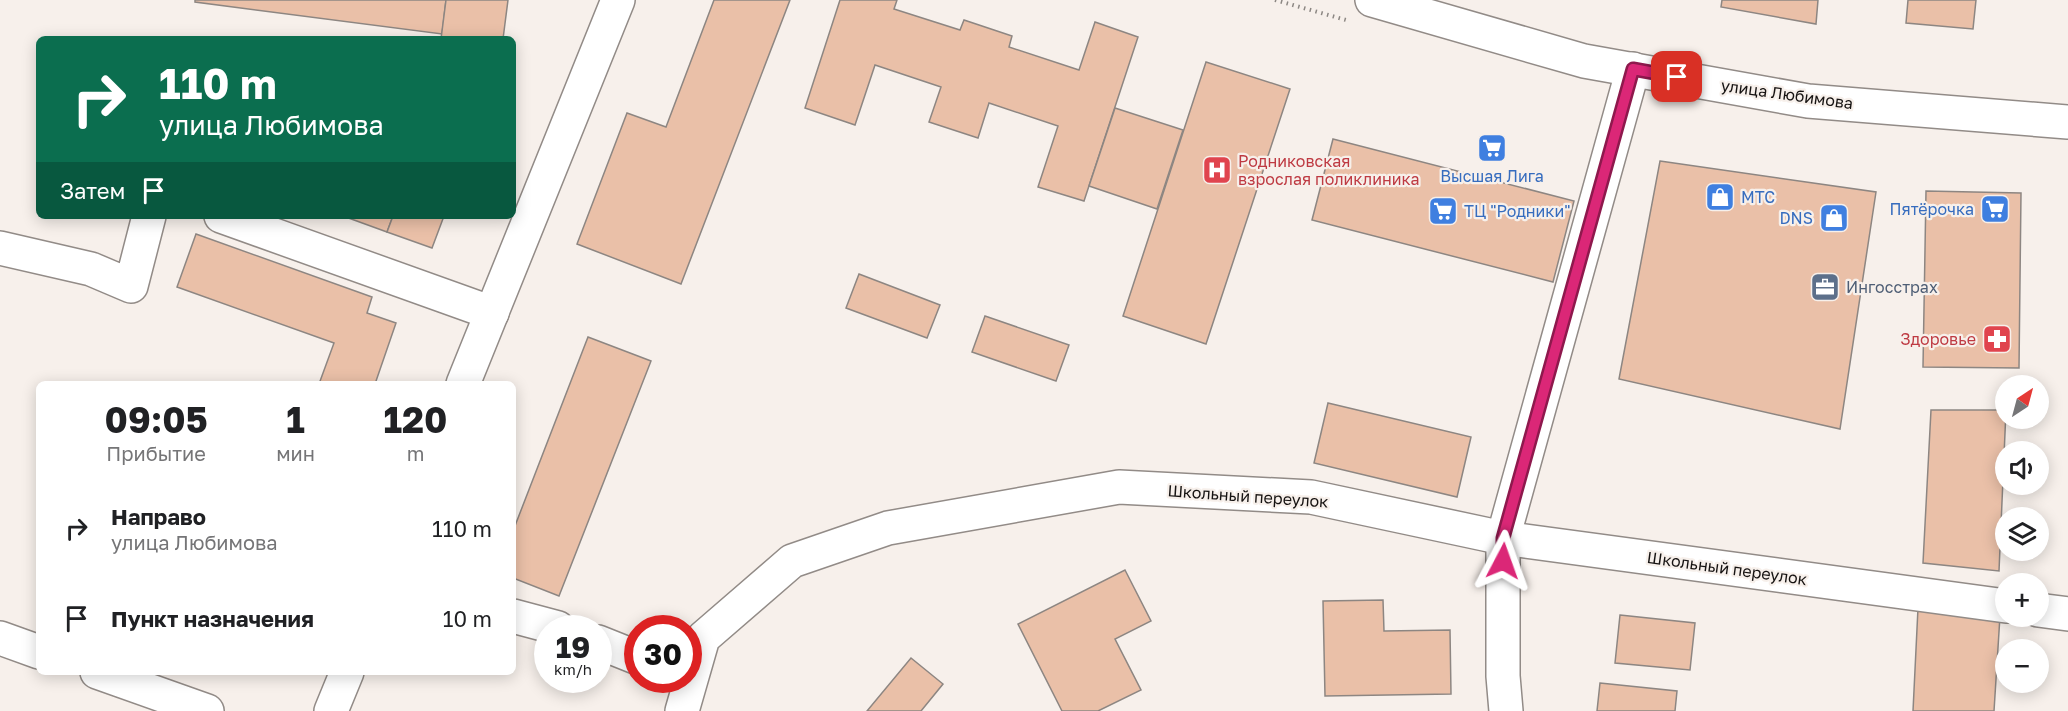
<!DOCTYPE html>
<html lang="ru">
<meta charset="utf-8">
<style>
:root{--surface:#fff;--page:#f2f2f2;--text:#202124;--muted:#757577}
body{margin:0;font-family:"Golos Text",sans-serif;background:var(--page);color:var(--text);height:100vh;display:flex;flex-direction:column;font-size:22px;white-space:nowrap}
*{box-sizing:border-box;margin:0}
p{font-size:20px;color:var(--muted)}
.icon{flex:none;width:33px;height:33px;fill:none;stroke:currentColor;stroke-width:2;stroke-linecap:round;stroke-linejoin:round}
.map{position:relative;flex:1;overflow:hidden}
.panel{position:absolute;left:36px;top:381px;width:480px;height:294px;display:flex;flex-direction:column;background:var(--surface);border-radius:9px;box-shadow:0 3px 15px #0003}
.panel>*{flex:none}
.hud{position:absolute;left:36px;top:36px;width:480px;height:183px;border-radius:9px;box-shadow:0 3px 15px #0003;background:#0b6e4f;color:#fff;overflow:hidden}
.needle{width:39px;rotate:36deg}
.fabs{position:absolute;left:1995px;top:375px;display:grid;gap:12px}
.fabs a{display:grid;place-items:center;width:54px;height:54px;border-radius:50%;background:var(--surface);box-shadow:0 3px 15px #0003;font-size:30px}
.speed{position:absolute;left:534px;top:615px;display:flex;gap:12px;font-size:30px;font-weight:700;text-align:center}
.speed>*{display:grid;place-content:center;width:78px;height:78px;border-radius:50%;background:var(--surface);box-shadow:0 3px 15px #0003;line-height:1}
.speed small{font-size:15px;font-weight:400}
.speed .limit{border:9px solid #d22;background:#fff;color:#111}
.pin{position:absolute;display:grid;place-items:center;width:51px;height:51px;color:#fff;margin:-26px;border-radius:12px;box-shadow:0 3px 9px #0006}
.me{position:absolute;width:66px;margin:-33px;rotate:4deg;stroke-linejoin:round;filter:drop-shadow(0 0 4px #0008)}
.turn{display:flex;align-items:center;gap:21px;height:126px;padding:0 24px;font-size:27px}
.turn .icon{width:78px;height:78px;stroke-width:2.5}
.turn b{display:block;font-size:42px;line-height:51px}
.then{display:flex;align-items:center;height:57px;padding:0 24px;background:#0003;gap:12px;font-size:22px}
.eta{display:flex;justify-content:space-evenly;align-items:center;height:102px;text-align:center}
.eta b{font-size:36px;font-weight:700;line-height:42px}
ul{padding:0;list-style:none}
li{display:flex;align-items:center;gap:18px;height:90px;padding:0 24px}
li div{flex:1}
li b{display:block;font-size:22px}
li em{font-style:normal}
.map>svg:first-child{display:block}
</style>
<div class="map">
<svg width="2068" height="711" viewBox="0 0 2068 711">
<rect width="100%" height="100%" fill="#f7f0eb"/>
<g fill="#eac0a8" stroke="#8d8682" stroke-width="1.5">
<polygon points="195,0 446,0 442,34 195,2"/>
<polygon points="446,0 508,0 503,39 441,39"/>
<polygon points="714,0 790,0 681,284 577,244 627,113 666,127"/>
<polygon points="840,0 897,0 894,9 960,30 964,20 1012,36 1009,47 1079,70 1095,22 1138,37 1084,201 1038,187 1058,126 989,103 978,138 929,122 941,87 875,65 855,125 805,108"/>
<polygon points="1722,0 1818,0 1816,24 1721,7"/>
<polygon points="1908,0 1976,0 1973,29 1906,23"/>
<polygon points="1206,62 1290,89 1206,344 1123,316"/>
<polygon points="1115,108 1183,130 1157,209 1089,186"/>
<polygon points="1333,139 1574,201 1553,282 1312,220"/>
<polygon points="1660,161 1876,192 1840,429 1619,379"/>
<polygon points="1926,191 2021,193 2019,368 1923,367"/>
<polygon points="343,216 393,216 387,232"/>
<polygon points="393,216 444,216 432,248 387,232"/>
<polygon points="196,234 372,297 367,313 396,323 375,384 319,384 334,343 177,287"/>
<polygon points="859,274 940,305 927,338 846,308"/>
<polygon points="985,316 1069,345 1056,381 972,352"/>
<polygon points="588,337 651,361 559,596 513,578 513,531"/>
<polygon points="1328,403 1471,437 1457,497 1314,463"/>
<polygon points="1931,410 2006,410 1999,571 1923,563"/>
<polygon points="1125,570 1151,621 1115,639 1141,690 1098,711 1062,711 1018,624"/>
<polygon points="1383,600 1384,631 1450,630 1451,694 1325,696 1323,601"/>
<polygon points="1918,608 2000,616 1994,711 1913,711"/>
<polygon points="1620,615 1695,623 1690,670 1615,663"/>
<polygon points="911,658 943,684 921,711 867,711"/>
<polygon points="1600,683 1677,691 1675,711 1597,711"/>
</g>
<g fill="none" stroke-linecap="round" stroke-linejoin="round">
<g stroke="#928b87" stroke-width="36">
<g id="minor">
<polyline points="221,216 492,313"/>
<polyline points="0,248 91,269 131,286 149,216"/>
<polyline points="463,384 618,0"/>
<polyline points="2038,610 2068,614"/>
<polyline points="513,616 558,628"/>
<polyline points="0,638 39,652"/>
<polyline points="598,642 638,658"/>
<polyline points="97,672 207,711"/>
<polyline points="331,711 347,672"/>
<polyline points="682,711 703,638 792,561 888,528 1119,487 1311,497 1503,538 2006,606"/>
<polyline points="1506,711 1503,676 1503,538 1633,69"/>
</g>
</g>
<g stroke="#928b87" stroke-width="36">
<polyline id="major" points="1372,0 1584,61 1808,101 2068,122"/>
</g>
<polyline stroke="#8c8783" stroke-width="4" stroke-dasharray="1.5 4.5" stroke-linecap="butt" points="1275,0 1346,20"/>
<use href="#minor" stroke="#fff" stroke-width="33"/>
<use href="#major" stroke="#fff" stroke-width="33"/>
</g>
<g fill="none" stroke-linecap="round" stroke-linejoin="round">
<g stroke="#8e194d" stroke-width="15">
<polyline id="route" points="1503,561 1503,538 1633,69 1677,77"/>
</g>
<use href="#route" stroke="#db2777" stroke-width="10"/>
</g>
<defs>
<g id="supermarket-square" transform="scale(1.5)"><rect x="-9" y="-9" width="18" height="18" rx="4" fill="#3f7fe0" stroke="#f7f0eb"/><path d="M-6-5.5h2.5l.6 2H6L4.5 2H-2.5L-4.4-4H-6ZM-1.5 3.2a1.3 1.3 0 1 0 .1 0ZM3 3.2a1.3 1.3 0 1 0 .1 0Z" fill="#fff"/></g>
<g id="hospital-square" transform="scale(1.5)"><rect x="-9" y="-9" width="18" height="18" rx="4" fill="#e0444e" stroke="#f7f0eb"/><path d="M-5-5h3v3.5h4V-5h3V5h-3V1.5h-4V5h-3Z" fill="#fff"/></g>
<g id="shop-square" transform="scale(1.5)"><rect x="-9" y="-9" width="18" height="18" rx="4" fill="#3f7fe0" stroke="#f7f0eb"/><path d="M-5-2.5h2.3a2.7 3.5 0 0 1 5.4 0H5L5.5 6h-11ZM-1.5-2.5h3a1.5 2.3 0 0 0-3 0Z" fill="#fff"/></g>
<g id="office-square" transform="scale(1.5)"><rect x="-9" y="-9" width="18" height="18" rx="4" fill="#5c6f8a" stroke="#f7f0eb"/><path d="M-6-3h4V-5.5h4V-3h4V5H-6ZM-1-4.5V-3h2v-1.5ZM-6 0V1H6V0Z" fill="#fff"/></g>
<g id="pharmacy-square" transform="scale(1.5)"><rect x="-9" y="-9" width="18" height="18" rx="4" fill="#e0444e" stroke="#f7f0eb"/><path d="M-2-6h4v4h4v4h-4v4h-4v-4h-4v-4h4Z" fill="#fff"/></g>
</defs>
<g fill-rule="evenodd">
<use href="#supermarket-square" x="1492" y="148"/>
<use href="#hospital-square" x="1217" y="170"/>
<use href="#shop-square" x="1720" y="197"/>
<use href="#supermarket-square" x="1995" y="209"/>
<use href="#supermarket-square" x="1443" y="211"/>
<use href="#shop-square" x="1834" y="218"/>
<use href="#office-square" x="1825" y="287"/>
<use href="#pharmacy-square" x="1997" y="339"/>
</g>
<g text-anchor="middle" stroke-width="4.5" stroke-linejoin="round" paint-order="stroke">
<g font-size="16" fill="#161312" stroke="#f7f0eb">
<text transform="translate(1787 94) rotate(8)" y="6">улица Любимова</text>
<text transform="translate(1248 496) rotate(4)" y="6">Школьный переулок</text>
<text transform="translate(1727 568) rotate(8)" y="6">Школьный переулок</text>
</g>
<g font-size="16" fill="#be3a42" stroke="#f7f0eb" text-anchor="start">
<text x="1238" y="167">Родниковская<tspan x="1238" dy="18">взрослая поликлиника</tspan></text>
<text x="1976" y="345" text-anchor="end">Здоровье</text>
</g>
<g font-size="16" fill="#366cbe" stroke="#f7f0eb" text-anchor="start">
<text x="1492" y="182" text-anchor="middle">Высшая Лига</text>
<text x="1741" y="203">МТС</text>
<text x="1974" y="215" text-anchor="end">Пятёрочка</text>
<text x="1464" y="217">ТЦ "Родники"</text>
<text x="1813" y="224" text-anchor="end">DNS</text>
</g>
<g font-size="16" fill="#4e5e75" stroke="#f7f0eb" text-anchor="start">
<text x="1846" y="293">Ингосстрах</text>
</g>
</g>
</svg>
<div class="fabs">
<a><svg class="needle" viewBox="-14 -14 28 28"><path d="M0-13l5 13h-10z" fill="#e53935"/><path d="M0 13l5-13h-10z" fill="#757577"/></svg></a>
<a><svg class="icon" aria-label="sound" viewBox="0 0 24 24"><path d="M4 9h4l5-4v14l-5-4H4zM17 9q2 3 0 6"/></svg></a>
<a><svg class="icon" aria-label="layers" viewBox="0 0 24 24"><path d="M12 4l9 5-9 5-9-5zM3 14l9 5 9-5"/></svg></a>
<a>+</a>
<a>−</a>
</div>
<div class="speed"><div>19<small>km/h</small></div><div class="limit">30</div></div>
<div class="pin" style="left:1677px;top:77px;background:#d93025"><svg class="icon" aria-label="arrive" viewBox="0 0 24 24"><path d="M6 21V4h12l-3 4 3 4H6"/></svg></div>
<svg class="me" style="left:1503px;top:561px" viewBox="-20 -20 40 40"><path d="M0-17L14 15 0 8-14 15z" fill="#db2777" stroke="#fff" stroke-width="4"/></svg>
<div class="hud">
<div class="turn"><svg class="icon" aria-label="right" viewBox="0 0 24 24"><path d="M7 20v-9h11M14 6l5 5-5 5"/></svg><div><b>110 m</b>улица Любимова</div></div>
<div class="then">Затем<svg class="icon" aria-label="arrive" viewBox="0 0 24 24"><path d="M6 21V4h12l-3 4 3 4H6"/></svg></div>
</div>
<section class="panel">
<div class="eta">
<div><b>09:05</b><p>Прибытие</p></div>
<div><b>1</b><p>мин</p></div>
<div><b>120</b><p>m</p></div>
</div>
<ul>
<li><svg class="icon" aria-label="right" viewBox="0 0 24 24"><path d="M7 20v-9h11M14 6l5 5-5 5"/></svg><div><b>Направо</b><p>улица Любимова</p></div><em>110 m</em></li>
<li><svg class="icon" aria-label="arrive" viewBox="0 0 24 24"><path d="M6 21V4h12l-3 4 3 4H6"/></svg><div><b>Пункт назначения</b></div><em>10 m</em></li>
</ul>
</section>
</div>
